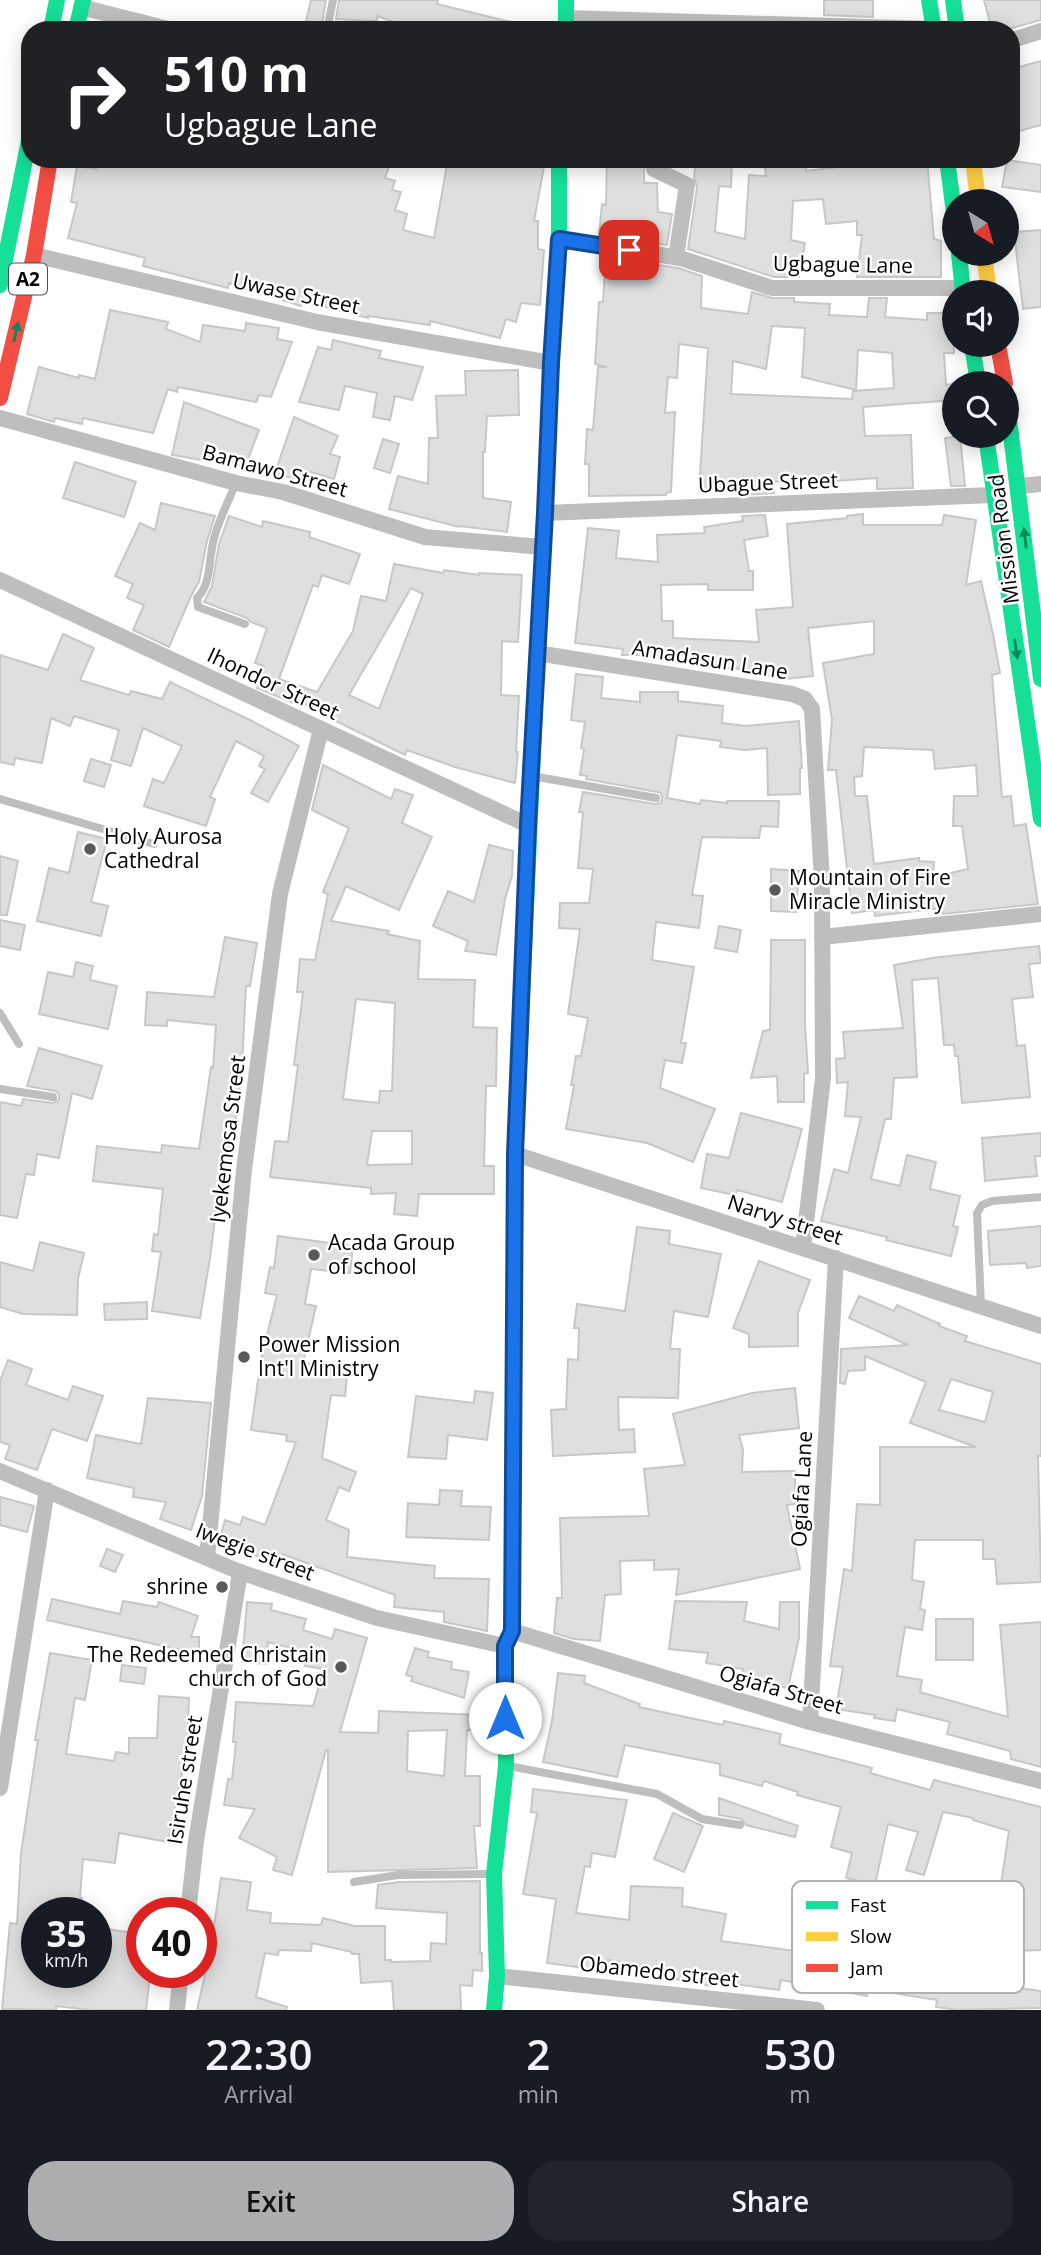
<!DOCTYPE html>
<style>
:root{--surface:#171b24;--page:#20242c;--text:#f1f3f6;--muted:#9ea1a6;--accent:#adaeaf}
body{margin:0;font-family:"Open Sans",sans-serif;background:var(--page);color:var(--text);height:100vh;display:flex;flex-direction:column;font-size:26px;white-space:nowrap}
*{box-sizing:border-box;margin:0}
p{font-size:23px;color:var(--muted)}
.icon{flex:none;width:38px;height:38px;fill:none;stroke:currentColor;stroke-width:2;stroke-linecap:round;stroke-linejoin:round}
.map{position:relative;height:2010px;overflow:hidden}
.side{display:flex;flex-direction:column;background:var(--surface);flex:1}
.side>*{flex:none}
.guide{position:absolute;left:21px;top:21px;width:999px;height:147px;border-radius:28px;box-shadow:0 4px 18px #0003;background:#202124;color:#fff;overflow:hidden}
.needle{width:46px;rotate:143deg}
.controls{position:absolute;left:942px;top:189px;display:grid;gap:14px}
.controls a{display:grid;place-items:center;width:77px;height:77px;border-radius:50%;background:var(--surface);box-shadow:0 4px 18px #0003;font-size:35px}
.speed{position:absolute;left:21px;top:1897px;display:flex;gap:14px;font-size:35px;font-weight:700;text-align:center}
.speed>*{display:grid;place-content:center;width:91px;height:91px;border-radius:50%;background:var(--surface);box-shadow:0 4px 18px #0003;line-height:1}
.speed small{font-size:18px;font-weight:400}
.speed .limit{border:10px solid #d22;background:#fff;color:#111}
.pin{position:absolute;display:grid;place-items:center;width:60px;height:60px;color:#fff;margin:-30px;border-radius:14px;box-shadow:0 4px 10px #0006}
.me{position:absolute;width:77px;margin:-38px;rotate:0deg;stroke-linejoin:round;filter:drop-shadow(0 0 5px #0008)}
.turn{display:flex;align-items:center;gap:24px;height:147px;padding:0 28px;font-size:32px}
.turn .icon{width:91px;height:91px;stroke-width:2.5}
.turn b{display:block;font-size:49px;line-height:60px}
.eta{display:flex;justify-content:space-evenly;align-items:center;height:119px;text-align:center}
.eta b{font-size:42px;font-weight:600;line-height:49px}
.action{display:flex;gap:14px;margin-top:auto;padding:14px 28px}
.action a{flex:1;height:80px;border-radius:28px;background:var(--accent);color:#111;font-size:28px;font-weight:600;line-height:80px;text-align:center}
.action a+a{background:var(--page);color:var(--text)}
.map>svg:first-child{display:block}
</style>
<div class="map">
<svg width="1041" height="2010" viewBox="0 0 1041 2010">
<rect width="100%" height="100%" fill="#fff"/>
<g fill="#dfdfdf" stroke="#c7c7c7" stroke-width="2" fill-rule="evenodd">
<polygon points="311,0 326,0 321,30 304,30"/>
<polygon points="339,0 438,0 437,4 519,24 518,30 416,30 377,16 377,21 336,19"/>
<polygon points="824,0 873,0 873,17 824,15"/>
<polygon points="984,0 1041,0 1041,20 1005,30 992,30"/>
<polygon points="1041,61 1041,125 1016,132 1012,117 1012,69"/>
<polygon points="98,159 375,159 390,164 385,178 395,181 392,190 401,192 395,210 407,214 403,230 434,238 448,159 535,159 545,161 534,221 538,221 538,249 544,250 540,305 521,303 516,322 506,319 500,338 430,321 430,325 368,316 368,318 303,301 301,306 229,283 228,288 143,266 145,258 68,238 77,203 71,202 77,166 96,169"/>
<polygon points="607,159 644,159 644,183 657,183 658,212 672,214 667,245 599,235 602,204 606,205"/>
<polygon points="696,159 732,159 731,187 719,186 715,232 745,239 749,175 766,176 764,159 805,159 806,171 838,167 838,159 927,159 934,239 941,241 941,277 857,277 862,235 857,235 857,221 826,224 823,199 793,201 791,240 805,243 799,277 774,277 688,249 697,187 694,178"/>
<polygon points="1007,160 1041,165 1041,192 1002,187"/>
<polygon points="1041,230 1041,307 1023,309 1014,232"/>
<path d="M606 257 678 268 702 276 701 308 748 314 752 292 772 298H794V302L830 304 829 315 867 317 869 298H887L885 317 927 320V313H954V353H944L946 385 954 384V400L863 407 865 436 911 435 913 488 877 489V478L836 481V477L773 482 774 493 740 495 739 487 699 490 708 348 679 344 677 378 668 377 665 413 675 412 671 492 666 493V495L589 496V464H585L587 429 593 430 598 367H607L595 364 599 302H603ZM772 326 805 328 802 377 856 390 858 350 892 353 894 388 853 391 852 399 731 394 733 361 766 369Z"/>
<polygon points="110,310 168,322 166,329 200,342 203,325 245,331 246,323 279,328 277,339 292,342 271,397 259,395 256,402 178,387 177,392 168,389 153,433 83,418 82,424 55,418 54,422 27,414 39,367 79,378 79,375 95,379"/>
<polygon points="333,340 381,351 379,358 423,367 412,400 395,396 390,420 373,417 377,393 345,386 339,410 299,402 318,347 331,350"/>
<polygon points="518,370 519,415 487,416 485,452 483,452 483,498 511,502 507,532 460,526 459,527 389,509 398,476 428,484 429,438 438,438 436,396 466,395 465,371"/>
<polygon points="184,402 259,430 245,467 209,454 208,461 172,455"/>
<polygon points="294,417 338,436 330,454 340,457 334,479 301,469 297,480 275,473"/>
<polygon points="960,436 965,486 951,486 945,438"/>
<polygon points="383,439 399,444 390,473 374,468"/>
<polygon points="75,462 136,482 124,517 63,498"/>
<polygon points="161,503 215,516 207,541 199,582 191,596 169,647 133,630 144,605 127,598 133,584 115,576 140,523 155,530"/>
<path d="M863 514V525H942L944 515 976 520 966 585 981 581 993 634 1000 673 992 675 1002 797 1011 796 1014 826 1026 824 1038 904 943 914 941 908 875 916 874 910 852 913 836 770H828L832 720 823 663 874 654V621L808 628 813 676 785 679V674L762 676 761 670 704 667 705 655H622L623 649 575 643 588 528 619 531 616 558 658 562 657 535 705 533 704 527 743 521 742 516 765 515 768 536 744 540 749 571H753V590H708V584L661 585 662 621H673V638L759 642 756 610 793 607 787 524 847 518V516ZM864 747 933 750 935 769 976 765 978 796H954L953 826H962L968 869 933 877 934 862 919 861V858L874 864 867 796H855L854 777 862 776Z"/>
<path d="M229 516 262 527 263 521 310 532 309 537 360 554 349 584 322 575 318 587 313 585 279 679 317 692 353 631 361 596 386 601 394 564 443 573 444 570 479 575V573L522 575 518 642 502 641 501 695 519 696 516 752H518L515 783 455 767 407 750 405 755 340 723 299 701 298 705 257 688 264 666 255 663 267 628 251 622 247 618 204 602 212 586 219 544ZM411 588 423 594 379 709 349 695Z"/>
<polygon points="63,634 94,648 80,680 129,695 131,691 162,699 170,682 252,721 299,746 268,802 251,793 265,769 259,766 264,756 236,741 210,797 215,799 206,826 144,806 153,779 164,783 182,746 143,728 131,766 111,760 119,730 74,716 70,726 51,718 42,763 15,758 14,765 0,762 0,655 48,670"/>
<polygon points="576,674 603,677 601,698 640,702 640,692 678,692 678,701 723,706 722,723 746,726 799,721 802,768 800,768 800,794 768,795 767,748 745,750 720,747 721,741 677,735 667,798 700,804 701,800 727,803 727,801 779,801 778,827 761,826 759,838 702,837 692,895 703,896 699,928 656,922 652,960 694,967 681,1043 686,1043 682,1063 665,1060 660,1088 715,1109 693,1162 647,1143 566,1129 574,1085 571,1085 576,1056 581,1056 588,1018 568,1014 580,929 559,928 560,903 589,903 593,869 578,868 583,812 579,812 583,792 655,804 661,803 662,798 661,793 657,792 586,779 587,776 580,775 584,749 581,748 585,722 571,720"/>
<polygon points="91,759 111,765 104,787 84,781"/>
<path d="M323 765 391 799 395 789 413 795 402 823 432 837 399 910 346 886 331 921 389 931 387 934 420 941 418 979 475 980 473 1027 497 1028 496 1086H486L484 1166H494V1194H419L417 1216 394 1214 396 1193 371 1194V1188L270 1177 275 1141 288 1142 298 1065H294L303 992H297L300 959 315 960 328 894 323 892 349 828 312 810ZM356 999 395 1003 392 1091H380L379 1103 343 1099ZM372 1131H412V1164L367 1165Z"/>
<polygon points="78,832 107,839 91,902 108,906 101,936 37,921 49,868 69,873"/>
<polygon points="489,845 513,851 512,876 505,899 496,955 465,951 468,941 433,926 448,891 474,902"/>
<polygon points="0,856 18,861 7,915 0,915"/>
<polygon points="771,869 799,871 796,912 771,911"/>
<polygon points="0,920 25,925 20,950 0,946"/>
<polygon points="719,926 741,930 737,952 715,948"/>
<polygon points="225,937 257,943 250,986 246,986 242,1066 235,1125 233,1125 228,1188 219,1187 210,1258 200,1318 152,1311 161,1252 152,1251 154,1234 158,1235 163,1189 93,1181 97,1146 161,1153 162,1145 199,1149 211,1067 213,1068 216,1025 167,1020 167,1026 145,1025 147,992 214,997"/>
<polygon points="771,940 805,940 805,1024 808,1073 804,1074 804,1102 778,1102 777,1076 751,1078 763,1031 770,1030"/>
<polygon points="1039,946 1041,963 1029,964 1033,997 1012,999 1017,1046 1025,1045 1030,1097 962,1103 958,1056 955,1056 954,1045 944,1045 938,978 912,980 917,1077 894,1078 891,1119 885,1119 871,1179 900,1186 907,1155 936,1162 930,1189 960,1196 953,1226 958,1227 951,1256 886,1240 887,1237 821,1221 834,1169 848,1173 861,1117 845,1116 848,1082 837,1083 836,1059 845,1058 843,1032 903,1028 894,965 932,958"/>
<polygon points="76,962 93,966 90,980 117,986 108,1029 39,1014 48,972 73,977"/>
<polygon points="39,1048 102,1066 92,1099 72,1093 59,1158 37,1154 34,1175 26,1174 17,1218 0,1215 0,1102 21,1106 23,1099 53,1103 59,1099 59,1094 55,1091 27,1086"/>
<polygon points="741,1113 802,1129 782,1202 737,1190 735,1195 701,1188 707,1154 729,1158"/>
<polygon points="1041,1133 1041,1156 1035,1156 1037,1176 985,1181 982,1138"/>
<polygon points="1041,1226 1041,1266 1027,1268 1026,1263 990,1265 988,1231"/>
<polygon points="637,1227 670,1231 669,1244 721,1254 708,1317 674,1311 670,1349 680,1349 678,1398 618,1397 619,1430 634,1429 635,1452 553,1456 551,1410 566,1409 568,1359 578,1360 579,1328 574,1328 577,1304 625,1311"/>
<polygon points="278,1236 353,1246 350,1273 311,1269 305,1304 316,1306 303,1363 348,1367 345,1396 331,1395 322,1458 356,1472 349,1491 339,1487 326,1520 349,1530 347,1557 435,1566 434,1578 489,1579 487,1631 444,1622 444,1612 394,1607 395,1595 282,1554 278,1564 219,1542 225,1520 240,1525 243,1517 265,1525 296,1442 286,1441 287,1435 251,1430 261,1359 277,1295 265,1293 270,1267 274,1268"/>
<polygon points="40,1242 84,1253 78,1279 77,1315 23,1314 0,1307 0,1262 33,1271"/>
<polygon points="759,1261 810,1280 798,1313 798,1346 749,1347 749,1334 733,1328"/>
<path d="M859 1296 894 1311 897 1305 940 1324 939 1326 967 1336 965 1341 1041 1364V1456H1038L1041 1582 997 1584 995 1559H983V1540H915L912 1580 924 1582 920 1609 925 1610 922 1630 905 1627 897 1676 922 1680 920 1692 1008 1717 1000 1625 1041 1622V1767L1011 1759 1010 1751 947 1734 950 1722 897 1709 895 1721 874 1718 875 1715 836 1709 843 1667 830 1666 844 1569 852 1571 857 1504 880 1505V1447H976L910 1423 926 1382 865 1356V1370L848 1371 845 1384 840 1383 841 1349 908 1345 849 1318ZM951 1379 993 1392 985 1422 939 1410Z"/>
<polygon points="147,1302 147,1319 105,1320 104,1304"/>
<polygon points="8,1360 32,1369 26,1385 68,1400 73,1386 103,1396 87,1441 52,1429 37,1470 5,1459 10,1445 0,1442 0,1381"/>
<polygon points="795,1388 799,1428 739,1435 743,1450 742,1472 795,1471 795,1504 787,1505 800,1569 676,1595 679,1569 654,1570 654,1560 620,1561 621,1594 605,1595 600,1641 574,1639 554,1633 557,1598 562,1598 560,1518 649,1516 644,1469 685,1465 673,1414 752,1393"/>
<polygon points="475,1391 493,1393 487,1440 448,1435 446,1459 408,1457 416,1396 474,1403"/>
<polygon points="148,1398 211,1403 202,1496 191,1530 160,1519 166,1502 133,1497 134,1488 87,1478 96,1435 141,1444"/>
<polygon points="440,1490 462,1491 461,1506 491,1507 489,1540 406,1537 408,1503 439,1505"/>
<polygon points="0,1497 34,1506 27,1532 0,1525"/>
<polygon points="107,1549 123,1555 115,1572 100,1566"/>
<polygon points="52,1599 120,1614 123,1601 157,1607 159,1602 198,1616 191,1637 199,1637 199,1654 47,1620"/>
<polygon points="675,1601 747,1602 744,1621 779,1629 780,1602 799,1602 799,1638 788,1688 741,1678 743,1669 706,1663 708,1653 669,1649"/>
<path d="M247 1602 272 1604 271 1610 306 1619 303 1630 332 1639 335 1629 367 1638 340 1732 378 1733 379 1711 479 1715V1730H467L465 1776H480V1826H474L477 1868 328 1872V1750H326L292 1875 273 1870 277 1857 239 1838 255 1809 224 1805 228 1779H232L236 1742H233L236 1702 313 1706 324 1669 305 1666 308 1653 268 1642 266 1664 242 1662ZM447 1730 444 1776 407 1771 408 1731Z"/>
<rect x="936" y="1619" width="37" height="41"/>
<polygon points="415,1648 429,1652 427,1657 452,1662 451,1669 469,1672 464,1698 411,1681 413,1677 406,1675"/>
<polygon points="50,1653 92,1660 85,1700 75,1698 66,1754 114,1761 116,1752 129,1754 129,1738 157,1738 159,1696 189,1698 187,1749 168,1842 119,1833 115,1863 83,1859 80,1898 82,1898 81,1913 37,1913 37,1972 96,1972 96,1963 101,1963 106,1929 142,1934 142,1975 150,1975 146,2010 90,2010 56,2006 56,2010 2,2009 10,1923 17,1924 21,1853 38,1740 35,1740"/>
<polygon points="122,1665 146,1668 144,1684 120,1681"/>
<polygon points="558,1673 585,1676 584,1683 640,1704 639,1707 723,1725 724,1721 781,1734 779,1744 872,1768 870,1773 930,1790 934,1780 1041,1807 1041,1950 992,1952 991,1915 972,1915 972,1897 999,1897 1009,1831 973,1820 973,1818 943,1812 924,1875 906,1870 918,1832 888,1824 875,1885 846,1878 852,1853 831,1847 841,1807 797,1795 798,1792 764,1781 762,1786 720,1775 720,1764 625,1745 617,1777 543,1762 552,1721"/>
<polygon points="533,1789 627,1800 615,1857 592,1853 590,1867 585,1866 576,1913 629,1920 631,1886 683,1888 682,1906 726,1914 721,1941 795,1951 803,1907 867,1918 862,1939 884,1944 890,1923 941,1932 937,1953 994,1961 991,1984 1041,1991 1041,2008 957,2010 936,2007 937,2000 868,1989 867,1996 781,1980 779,1990 713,1981 712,1986 674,1979 675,1971 608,1960 607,1971 547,1963 556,1899 523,1894 537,1813 531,1812"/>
<polygon points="719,1798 798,1826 795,1837 746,1825 741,1819 719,1815"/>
<polygon points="673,1813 703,1826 684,1872 654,1859"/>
<polygon points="221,1878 251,1882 247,1910 271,1913 270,1923 321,1925 323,1918 355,1926 385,1926 385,1960 391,1960 391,1962 430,1961 431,1943 446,1944 447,1913 376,1908 378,1885 399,1882 480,1881 480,1953 482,1953 482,1971 473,1970 472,1986 460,1985 461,2010 394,2010 392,1981 361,1983 359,1954 352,1954 352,1952 312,1943 311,1951 279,1950 278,1955 265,1953 256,1997 287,2007 286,2010 197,2010 210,1953"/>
</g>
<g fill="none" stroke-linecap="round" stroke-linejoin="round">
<g stroke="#bebebe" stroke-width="8">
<polyline points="327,30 333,0"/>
<path d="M236 483C229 500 220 517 215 535 208 554 213 583 197 598L198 607 245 624"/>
<polyline points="532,776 656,798"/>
<polyline points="0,799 154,844"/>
<polyline points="0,1013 19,1044"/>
<polyline points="0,1089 53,1097"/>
<polyline points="981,1306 977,1213 982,1205 992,1201 1041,1197"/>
<polyline points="508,1766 657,1794 702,1819 740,1825"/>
<polyline points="354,1882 398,1875 491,1874"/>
</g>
<g stroke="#bebebe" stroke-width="16">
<polyline points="81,7 172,30"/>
<polyline points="566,18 934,29"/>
<polyline points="1012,40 1041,31"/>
<polyline points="655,159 654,169 687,185 676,257"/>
<polyline points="559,239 680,258 772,288 963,288"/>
<polyline points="34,255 317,322 551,363"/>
<polyline points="0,418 236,483 283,492 425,537 542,547"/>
<polyline points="1019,486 1041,484"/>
<polyline points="545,513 993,495"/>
<polyline points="0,580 528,825"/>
<polyline points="537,653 792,694 805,699 812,709 822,880 823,1078 803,1248"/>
<polyline points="822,937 1041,914"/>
<polyline points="515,1154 1041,1326"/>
<polyline points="0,1471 240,1572 377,1618 505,1646"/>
<polyline points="207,1558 244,1170 280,894 321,729"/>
<polyline points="512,1631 810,1722 1041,1781"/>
<polyline points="810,1722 836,1258"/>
<polyline points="0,1788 47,1490"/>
<polyline points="188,1913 196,1841 240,1572"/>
<polyline points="497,1976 817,2010"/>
<polyline points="177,2010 181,1972"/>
</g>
<g stroke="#16e098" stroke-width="16">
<polyline points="566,0 566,30"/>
<polyline points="929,0 934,30"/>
<polyline points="953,0 957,30"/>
<polyline points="51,30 57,0"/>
<polyline points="76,30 83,0"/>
<polyline points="947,159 954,213"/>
<polyline points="959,254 963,292"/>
<polyline points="0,285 30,135"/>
<polyline points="972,345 978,383"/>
<polyline points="551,369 559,239 559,159"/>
<polyline points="1006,394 1041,679"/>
<polyline points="986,436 1041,819"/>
<polyline points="514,1303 515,1154 535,705"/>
<polyline points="494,2010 497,1976 494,1874 506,1766 505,1646 512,1631 513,1520"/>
</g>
<g stroke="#ffcf43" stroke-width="16">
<polyline points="973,159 978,201"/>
<polyline points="984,254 989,292"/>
<polyline points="535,705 551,369"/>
<polyline points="513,1520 514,1303"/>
</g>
<g stroke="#f24e42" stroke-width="16">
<polyline points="998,345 1005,383"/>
<polyline points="0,398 34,255 50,159"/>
</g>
</g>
<defs><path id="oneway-solid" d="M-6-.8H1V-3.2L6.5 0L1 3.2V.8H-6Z" transform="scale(1.75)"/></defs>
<g fill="#0d865b">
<use href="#oneway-solid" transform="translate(16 332) rotate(-77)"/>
<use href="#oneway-solid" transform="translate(1025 538) rotate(-97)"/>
<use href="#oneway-solid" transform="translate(1016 649) rotate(82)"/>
</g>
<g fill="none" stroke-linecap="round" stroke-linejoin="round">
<g stroke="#114b97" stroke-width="18">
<polyline id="route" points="505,1718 505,1646 512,1631 515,1154 528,825 545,513 551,363 559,239 629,250"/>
</g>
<use href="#route" stroke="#1a73e8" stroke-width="12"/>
</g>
<g fill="#595959" stroke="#fff" stroke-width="2.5">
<circle cx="90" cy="849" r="7"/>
<circle cx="775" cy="890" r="7"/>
<circle cx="314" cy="1255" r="7"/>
<circle cx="244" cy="1357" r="7"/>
<circle cx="222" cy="1587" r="7"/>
<circle cx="341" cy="1667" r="7"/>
</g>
<g text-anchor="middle" stroke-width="5" stroke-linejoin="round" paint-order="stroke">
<rect fill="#fff" stroke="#4c4c4c" stroke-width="2" x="9" y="263.5" width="38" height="31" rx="5"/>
<g font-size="19" font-weight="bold" fill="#000">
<text x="28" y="286">A2</text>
</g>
<g font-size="21" fill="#000" stroke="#fff">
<text transform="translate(843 265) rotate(1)" y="7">Ugbague Lane</text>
<text transform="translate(296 294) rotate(12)" y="7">Uwase Street</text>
<text transform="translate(275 471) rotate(15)" y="7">Bamawo Street</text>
<text transform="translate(768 483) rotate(-2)" y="7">Ubague Street</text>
<text transform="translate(1004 539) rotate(-97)" y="7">Mission Road</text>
<text transform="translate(710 660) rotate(9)" y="7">Amadasun Lane</text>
<text transform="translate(273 684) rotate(25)" y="7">Ihondor Street</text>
<text transform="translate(228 1139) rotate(-83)" y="7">Iyekemosa Street</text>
<text transform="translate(785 1220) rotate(18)" y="7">Narvy street</text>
<text transform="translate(802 1489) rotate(-87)" y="7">Ogiafa Lane</text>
<text transform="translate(255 1552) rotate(21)" y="7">Iwegie street</text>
<text transform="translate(781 1690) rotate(16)" y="7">Ogiafa Street</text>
<text transform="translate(185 1780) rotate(-81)" y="7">Isiruhe street</text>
<text transform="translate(659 1972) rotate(6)" y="7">Obamedo street</text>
</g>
<g font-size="21" fill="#000" stroke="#fff" text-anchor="start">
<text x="104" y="844">Holy Aurosa<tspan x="104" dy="24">Cathedral</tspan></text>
<text x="789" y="885">Mountain of Fire<tspan x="789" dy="24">Miracle Ministry</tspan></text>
<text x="328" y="1250">Acada Group<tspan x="328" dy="24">of school</tspan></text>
<text x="258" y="1352">Power Mission<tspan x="258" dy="24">Int'l Ministry</tspan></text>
<text x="208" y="1594" text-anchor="end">shrine</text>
<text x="327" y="1662" text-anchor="end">The Redeemed Christain<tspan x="327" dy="24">church of God</tspan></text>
</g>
</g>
<rect x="792" y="1881" width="232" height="112" rx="10" fill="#fff" stroke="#b2b2b2" stroke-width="2"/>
<rect x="806" y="1901" width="32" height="8" fill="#16e098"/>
<rect x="806" y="1932" width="32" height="9" fill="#ffcf43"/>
<rect x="806" y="1964" width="32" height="8" fill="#f24e42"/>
<g font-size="19" fill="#000">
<text x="850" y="1912">Fast</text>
<text x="850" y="1943">Slow</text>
<text x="850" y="1975">Jam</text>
</g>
</svg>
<div class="controls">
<a><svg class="needle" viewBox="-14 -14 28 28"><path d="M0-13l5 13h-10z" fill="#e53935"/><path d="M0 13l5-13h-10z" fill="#9ea1a6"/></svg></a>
<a><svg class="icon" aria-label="sound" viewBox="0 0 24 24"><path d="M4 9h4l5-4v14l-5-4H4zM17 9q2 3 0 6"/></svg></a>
<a><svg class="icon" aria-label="search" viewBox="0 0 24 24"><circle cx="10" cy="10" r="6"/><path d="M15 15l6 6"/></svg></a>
</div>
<div class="speed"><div>35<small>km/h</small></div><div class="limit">40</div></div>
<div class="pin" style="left:629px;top:250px;background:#d93025"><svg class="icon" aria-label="arrive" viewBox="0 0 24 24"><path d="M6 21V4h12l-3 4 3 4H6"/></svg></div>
<svg class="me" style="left:505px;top:1718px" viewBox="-20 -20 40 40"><circle r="19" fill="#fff"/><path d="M0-13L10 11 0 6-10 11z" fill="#1a73e8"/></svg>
<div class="guide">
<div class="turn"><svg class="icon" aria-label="right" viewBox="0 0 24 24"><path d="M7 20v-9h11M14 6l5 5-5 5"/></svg><div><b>510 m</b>Ugbague Lane</div></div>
</div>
</div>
<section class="side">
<div class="eta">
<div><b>22:30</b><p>Arrival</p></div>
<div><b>2</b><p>min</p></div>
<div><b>530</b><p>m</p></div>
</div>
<div class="action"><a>Exit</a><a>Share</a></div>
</section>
